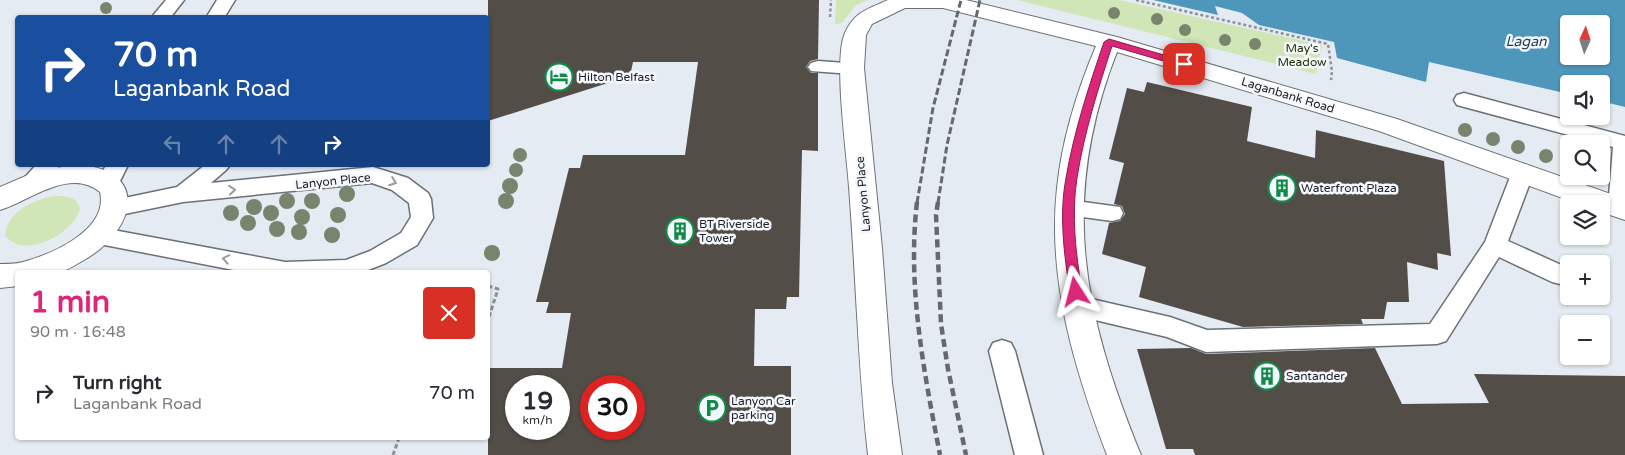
<!DOCTYPE html>
<meta charset="utf-8">
<style>
:root{--surface:#fff;--page:#f2f2f3;--text:#2b2b33;--muted:#7c7c81;--accent:#db2777}
body{margin:0;font-family:"Varela Round",sans-serif;background:var(--page);color:var(--text);height:100vh;display:flex;flex-direction:column;font-size:19px;white-space:nowrap}
*{box-sizing:border-box;margin:0}
p{font-size:16px;color:var(--muted)}
.icon{flex:none;width:28px;height:28px;fill:none;stroke:currentColor;stroke-width:2;stroke-linecap:round;stroke-linejoin:round}
.map{position:relative;flex:1;overflow:hidden}
.drawer{position:absolute;left:15px;top:270px;width:475px;height:170px;display:flex;flex-direction:column;background:var(--surface);border-radius:5px;box-shadow:0 1px 4px #0004}
.drawer>*{flex:none}
.top-card{position:absolute;left:15px;top:15px;width:475px;height:152px;border-radius:5px;box-shadow:0 1px 4px #0004;background:#1a4fa0;color:#fff;overflow:hidden}
.needle{width:32px;rotate:3deg}
.controls{position:absolute;left:1560px;top:15px;display:grid;gap:10px}
.controls a{display:grid;place-items:center;width:50px;height:50px;border-radius:5px;background:var(--surface);box-shadow:0 1px 4px #0004;font-size:25px}
.speed{position:absolute;left:505px;top:375px;display:flex;gap:10px;font-size:25px;font-weight:700;text-align:center}
.speed>*{display:grid;place-content:center;width:65px;height:65px;border-radius:50%;background:var(--surface);box-shadow:0 1px 4px #0004;line-height:1}
.speed small{font-size:12px;font-weight:400}
.speed .limit{border:8px solid #d22;background:#fff;color:#111}
.pin{position:absolute;display:grid;place-items:center;width:42px;height:42px;color:#fff;margin:-21px;border-radius:10px;box-shadow:0 2px 8px #0006}
.me{position:absolute;width:55px;margin:-28px;rotate:351deg;stroke-linejoin:round;filter:drop-shadow(0 0 4px #0008)}
.turn{display:flex;align-items:center;gap:18px;height:105px;padding:0 15px;font-size:22px}
.turn .icon{width:65px;height:65px;stroke-width:2.5}
.turn b{display:block;font-size:35px;line-height:42px}
.lanes{display:flex;align-items:center;height:48px;padding:0 15px;background:#0003;justify-content:center;gap:25px;direction:ltr}
.lanes .off{opacity:.35}
.round{display:grid;place-items:center;flex:none;width:52px;height:52px;border-radius:5px;background:var(--page)}
.head{display:flex;align-items:center;justify-content:space-between;height:85px;padding:0 15px}
h1{font-size:30px;font-weight:700;line-height:38px;color:var(--accent)}
ul{padding:0;list-style:none}
li{display:flex;align-items:center;gap:15px;height:75px;padding:0 15px}
li div{flex:1}
li b{display:block;font-size:19px}
li em{font-style:normal}
.map>svg:first-child{display:block}
</style>
<div class="map">
<svg width="1625" height="455" viewBox="0 0 1625 455">
<rect width="100%" height="100%" fill="#e5ebf2"/>
<g fill="#d0e6b7">
<polygon points="836,0 868,0 856,5 842,23 835,24"/>
<polygon points="1017,0 1119,0 1322,45 1316,74"/>
<path d="M54 196C66 196 77 196 80 209 73 234 23 261 5 235 7 211 34 200 54 196Z"/>
</g>
<path fill="#4e97bb" fill-rule="evenodd" d="M1153 0H1625V107L1601 101V84H1569V94L1429 62 1426 82 1337 58 1334 42 1259 25 1242 13 1215 6 1218 15ZM1569 24H1601V56H1569Z"/>
<g fill="#534d48" fill-rule="evenodd">
<path d="M488 0H819L818 59 810 61 806 67 811 73H818V151L802 150 799 297H787L786 309H755L754 366H791V455H488V368H562L571 313H546L549 302H536L569 168H580L583 155H685L698 62H633L630 76 488 121ZM516 386H559V429H516ZM591 386H634V429H591Z"/>
<polygon points="1147,82 1252,107 1247,141 1315,158 1316,130 1444,161 1451,256 1437,253 1438,270 1407,262 1409,302 1387,302 1384,319 1361,319 1363,324 1243,327 1139,297 1146,267 1102,254 1109,223 1120,221 1125,214 1122,206 1114,204 1124,163 1109,159 1127,88 1144,92"/>
<polygon points="1191,348 1206,354 1375,348 1402,404 1489,403 1474,374 1625,376 1625,455 1195,455 1193,449 1166,449 1137,349"/>
</g>
<g fill="none" stroke-linecap="round" stroke-linejoin="round">
<g stroke="#6c7178" stroke-width="3">
<g id="service">
<polygon points="166,0 184,0 170,18 151,18"/>
<polygon points="217,0 235,0 224,18 206,18"/>
<polygon points="818,61 859,64 862,68 859,72 852,74 811,71 808,67 811,63"/>
<polygon points="1464,93 1625,136 1625,214 1619,216 1611,214 1608,208 1613,147 1457,105 1454,100 1457,95"/>
<polygon points="1523,164 1531,167 1534,172 1508,241 1568,268 1569,281 1560,284 1552,282 1499,257 1446,341 1437,344 1206,352 1167,337 1078,316 1069,313 1066,306 1069,299 1078,296 1170,317 1207,330 1430,324 1485,242 1512,172 1515,167"/>
<path d="M36 165H60C52 178 37 196 21 191L18 185Z"/>
<polygon points="106,165 128,165 116,189 108,191 100,189 97,183"/>
<polygon points="205,165 230,165 226,170 211,183 373,167 408,178 428,193 431,199 433,218 417,245 386,263 363,272 244,272 89,242 86,236 89,230 97,227 285,262 346,260 370,251 401,233 411,217 409,203 392,190 372,183 183,202 115,216 107,214 104,208 107,202 115,200 177,187"/>
<polygon points="1069,200 1120,207 1123,213 1120,219 1112,221 1061,214 1058,208 1061,202"/>
<polygon points="1002,340 1011,343 1015,351 1043,455 1015,455 989,351 993,343"/>
</g>
</g>
<g stroke="#6c7178" stroke-width="2">
<g id="minor">
<path d="M888 0H966L1117 37 1397 119 1625 199V220L1601 212V204H1579L1379 131 1117 52C1059 200 1083 313 1141 455H1107C1075 371 1047 280 1057 188 1062 139 1077 91 1096 46L943 8H905L872 24 866 35 864 68 882 248 892 383 902 455H868C858 366 856 277 849 187 847 155 833 59 845 33 854 12 868 9 888 0Z"/>
<path d="M70 165C149 164 140 228 84 260 77 264 68 270 60 272 47 275 31 272 18 272V286L0 288V264C7 264 16 264 23 262 52 254 109 230 100 192 69 167 30 201 0 210V187L28 175Z"/>
</g>
</g>
<g stroke="#8e9297" stroke-width="2.5" stroke-dasharray="3 2.5" stroke-linecap="butt">
<polyline points="1136,0 1328,44 1332,71 1331,80"/>
<polyline points="830,17 831,0"/>
</g>
<g stroke="#8e9297" stroke-width="3" stroke-dasharray="4.5 2.5" stroke-linecap="butt">
<polyline points="488,286 498,289 488,320"/>
<polyline points="393,455 399,438"/>
</g>
<use href="#service" fill="#fff" fill-rule="evenodd"/>
<use href="#minor" fill="#fff" fill-rule="evenodd"/>
<g stroke="#65686c" stroke-width="3" stroke-dasharray="7 3" stroke-linecap="butt">
<polyline points="917,203 933,108 961,0"/>
<polyline points="938,203 947,145 980,0"/>
</g>
<g stroke="#65686c" stroke-width="4.5" stroke-dasharray="8 4.5" stroke-linecap="butt">
<path d="M917 202C907 287 924 372 940 455"/>
<polyline points="938,202 936,215 941,324 948,369 966,455"/>
</g>
</g>
<g fill="#78846d">
<circle cx="106" cy="8" r="6"/>
<circle cx="1114" cy="13" r="6"/>
<circle cx="1157" cy="19" r="6"/>
<circle cx="1185" cy="30" r="6"/>
<circle cx="1225" cy="40" r="6"/>
<circle cx="1255" cy="44" r="6"/>
<circle cx="1465" cy="130" r="7"/>
<circle cx="1493" cy="139" r="7"/>
<circle cx="1518" cy="147" r="7"/>
<circle cx="520" cy="155" r="7"/>
<circle cx="1546" cy="156" r="7"/>
<circle cx="516" cy="170" r="7"/>
<circle cx="510" cy="186" r="8"/>
<circle cx="347" cy="194" r="8"/>
<circle cx="287" cy="201" r="8"/>
<circle cx="312" cy="201" r="8"/>
<circle cx="506" cy="201" r="8"/>
<circle cx="254" cy="207" r="8"/>
<circle cx="231" cy="213" r="8"/>
<circle cx="271" cy="213" r="8"/>
<circle cx="338" cy="215" r="8"/>
<circle cx="302" cy="217" r="8"/>
<circle cx="248" cy="223" r="8"/>
<circle cx="277" cy="229" r="8"/>
<circle cx="299" cy="232" r="8"/>
<circle cx="332" cy="235" r="8"/>
<circle cx="492" cy="253" r="8"/>
</g>
<defs><path id="oneway-chevron" d="M-2-3.5L2.5 0L-2 3.5" fill="none" stroke-width="1.6" stroke-linecap="round" stroke-linejoin="round" transform="scale(1.25)"/></defs>
<g stroke="#9a9b9c">
<use href="#oneway-chevron" transform="translate(393 182) rotate(20)"/>
<use href="#oneway-chevron" transform="translate(232 190) rotate(-5)"/>
<use href="#oneway-chevron" transform="translate(226 259) rotate(-169)"/>
</g>
<path fill="#db2777" stroke="#8e194d" d="M1109 39 1188 62 1189 64 1184 67 1112 46C1098 89 1084 133 1077 178 1071 215 1076 255 1082 292L1080 295H1072L1070 292C1064 255 1059 214 1066 178 1074 131 1089 86 1104 42Z"/>
<defs>
<g id="hotel-ring" transform="scale(1.4375)"><circle r="9.5" fill="#f4f8fe" stroke="#0f8b46" stroke-width="1.5"/><path d="M-6-4.5h1.5V1H6V5H4.5V3h-9V5H-6ZM-4 0a1.8 1.8 0 1 1 3.6 0ZM.5 0V-2.5h3Q6-2.5 6 0Z" fill="#0f8b46"/></g>
<g id="building-ring" transform="scale(1.4375)"><circle r="9.5" fill="#f4f8fe" stroke="#0f8b46" stroke-width="1.5"/><path d="M-4-6H4V6H1V3H-1V6H-4ZM-2.5-4.3h1.7v1.8h-1.7ZM.8-4.3h1.7v1.8H.8ZM-2.5-1h1.7V.8h-1.7ZM.8-1h1.7V.8H.8Z" fill="#0f8b46"/></g>
<g id="parking-ring" transform="scale(1.4375)"><circle r="9.5" fill="#f4f8fe" stroke="#0f8b46" stroke-width="1.5"/><path d="M-3.5-5.5H1a3.5 3.5 0 0 1 0 7H-1V5.5H-3.5ZM-1-3.4V-.6H.8a1.4 1.4 0 0 0 0-2.8Z" fill="#0f8b46"/></g>
</defs>
<g fill-rule="evenodd">
<use href="#hotel-ring" x="559" y="77"/>
<use href="#building-ring" x="1282" y="188"/>
<use href="#building-ring" x="680" y="231"/>
<use href="#building-ring" x="1267" y="376"/>
<use href="#parking-ring" x="712" y="408"/>
</g>
<g text-anchor="middle" stroke-width="5" stroke-linejoin="round" paint-order="stroke">
<g font-size="12" fill="#1e2f01" stroke="#f4f8fe">
<text x="1302" y="52">May's<tspan x="1302" dy="14">Meadow</tspan></text>
</g>
<g font-size="12" fill="#1f2124" stroke="#f4f8fe" text-anchor="start">
<text x="578" y="81">Hilton Belfast</text>
<text x="1301" y="192">Waterfront Plaza</text>
<text x="699" y="228">BT Riverside<tspan x="699" dy="14">Tower</tspan></text>
<text x="1286" y="380">Santander</text>
<text x="731" y="405">Lanyon Car<tspan x="731" dy="14">parking</tspan></text>
</g>
<g font-size="12" fill="#1f2124" stroke="#f4f8fe">
<text transform="translate(1288 95) rotate(17)" y="4">Laganbank Road</text>
<text transform="translate(333 181) rotate(-6)" y="4">Lanyon Place</text>
<text transform="translate(863 194) rotate(-95)" y="4">Lanyon Place</text>
</g>
<g font-size="14" font-style="italic" fill="#1c3e4e" stroke="#f4f8fe">
<text x="1526" y="46">Lagan</text>
</g>
</g>
</svg>
<div class="controls">
<a><svg class="needle" viewBox="-14 -14 28 28"><path d="M0-13l5 13h-10z" fill="#e53935"/><path d="M0 13l5-13h-10z" fill="#7c7c81"/></svg></a>
<a><svg class="icon" aria-label="sound" viewBox="0 0 24 24"><path d="M4 9h4l5-4v14l-5-4H4zM17 9q2 3 0 6"/></svg></a>
<a><svg class="icon" aria-label="search" viewBox="0 0 24 24"><circle cx="10" cy="10" r="6"/><path d="M15 15l6 6"/></svg></a>
<a><svg class="icon" aria-label="layers" viewBox="0 0 24 24"><path d="M12 4l9 5-9 5-9-5zM3 14l9 5 9-5"/></svg></a>
<a>+</a>
<a>−</a>
</div>
<div class="speed"><div>19<small>km/h</small></div><div class="limit">30</div></div>
<div class="pin" style="left:1184px;top:64px;background:#d93025"><svg class="icon" aria-label="arrive" viewBox="0 0 24 24"><path d="M6 21V4h12l-3 4 3 4H6"/></svg></div>
<svg class="me" style="left:1076px;top:292px" viewBox="-20 -20 40 40"><path d="M0-17L14 15 0 8-14 15z" fill="#db2777" stroke="#fff" stroke-width="4"/></svg>
<div class="top-card">
<div class="turn"><svg class="icon" aria-label="right" viewBox="0 0 24 24"><path d="M7 20v-9h11M14 6l5 5-5 5"/></svg><div><b>70 m</b>Laganbank Road</div></div>
<div class="lanes"><svg class="icon off" aria-label="left" viewBox="0 0 24 24"><path d="M17 20v-9H6M10 6l-5 5 5 5"/></svg><svg class="icon off" aria-label="ahead" viewBox="0 0 24 24"><path d="M12 20V5M6 11l6-6 6 6"/></svg><svg class="icon off" aria-label="ahead" viewBox="0 0 24 24"><path d="M12 20V5M6 11l6-6 6 6"/></svg><svg class="icon" aria-label="right" viewBox="0 0 24 24"><path d="M7 20v-9h11M14 6l5 5-5 5"/></svg></div>
</div>
<section class="drawer">
<div class="head"><div><h1>1 min</h1><p>90 m · 16:48</p></div><a class="round" style="background:#d93025;color:#fff"><svg class="icon" aria-label="close" viewBox="0 0 24 24"><path d="M6 6l12 12M18 6L6 18"/></svg></a></div>
<ul>
<li><svg class="icon" aria-label="right" viewBox="0 0 24 24"><path d="M7 20v-9h11M14 6l5 5-5 5"/></svg><div><b>Turn right</b><p>Laganbank Road</p></div><em>70 m</em></li>
</ul>
</section>
</div>
